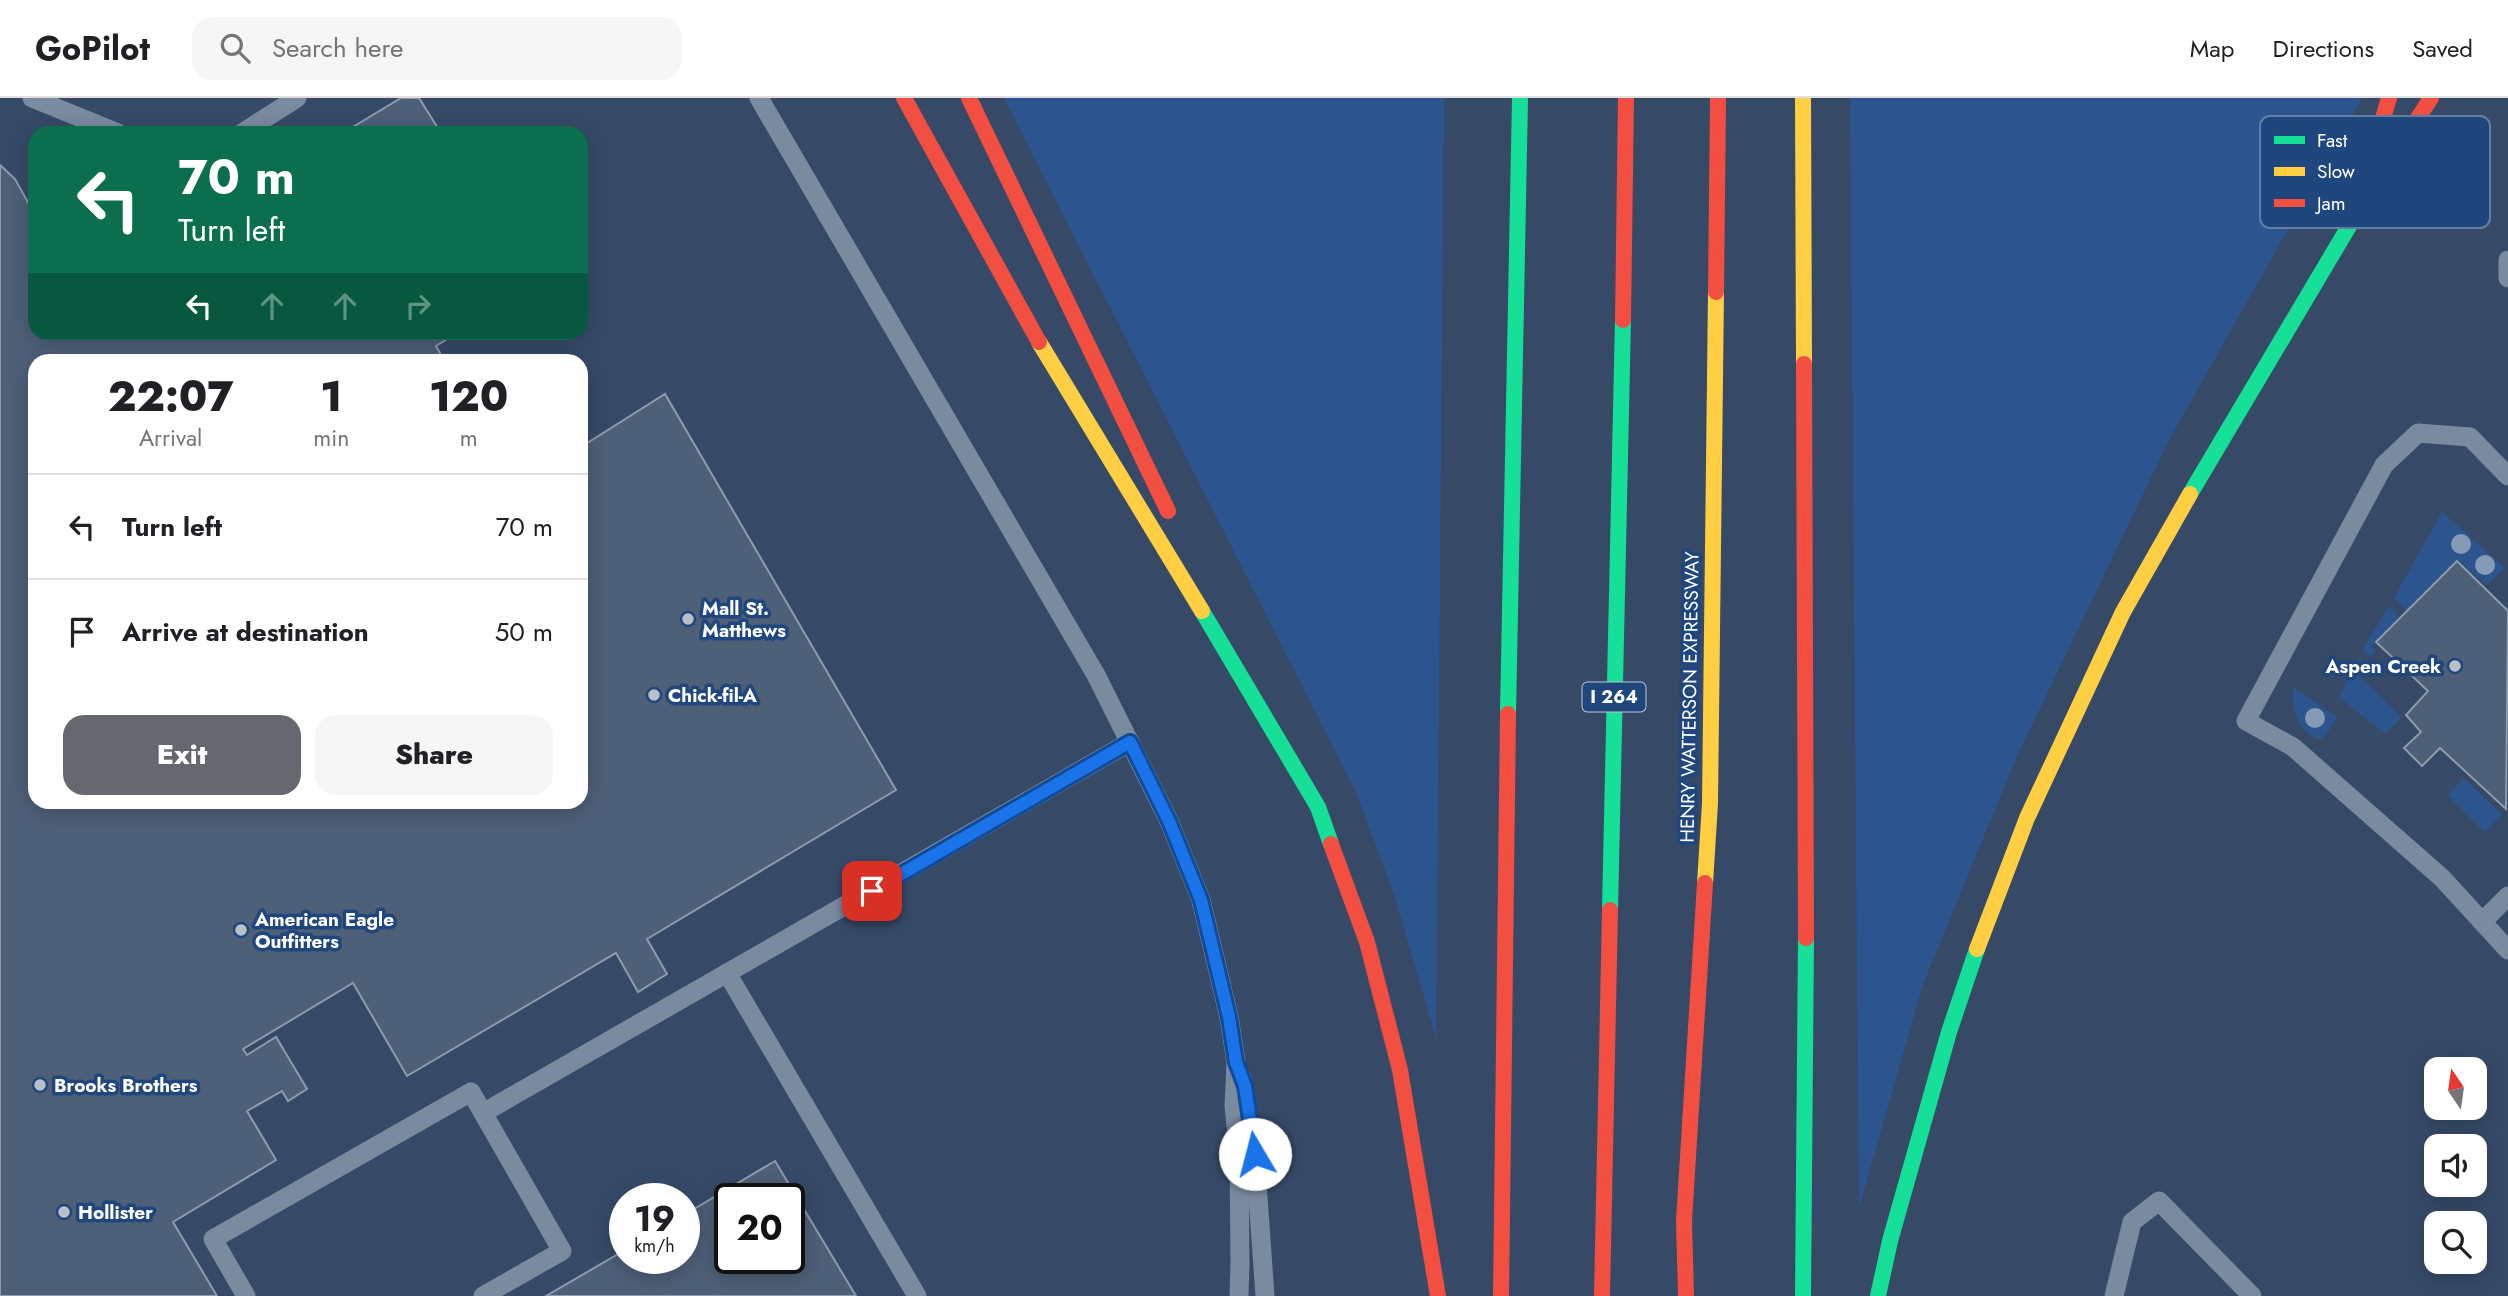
<!DOCTYPE html>
<style>
:root{--surface:#fff;--page:#f6f6f6;--text:#202124;--muted:#757577;--line:#e0e0e0;--accent:#65696f}
body{margin:0;font-family:Jost,sans-serif;background:var(--page);color:var(--text);height:100vh;display:flex;flex-direction:column;font-size:26px;white-space:nowrap}
*{box-sizing:border-box;margin:0}
p{font-size:23px;color:var(--muted)}
.icon{flex:none;width:38px;height:38px;fill:none;stroke:currentColor;stroke-width:2;stroke-linecap:round;stroke-linejoin:round}
.map{position:relative;flex:1;overflow:hidden}
.side{position:absolute;left:28px;top:256px;width:560px;height:455px;display:flex;flex-direction:column;background:var(--surface);border-radius:21px;box-shadow:0 4px 18px #0003}
.side>*{flex:none}
.banner{position:absolute;left:28px;top:28px;width:560px;height:214px;border-radius:21px;box-shadow:0 4px 18px #0003;background:#0b6e4f;color:#fff;overflow:hidden}
.needle{width:46px;rotate:347deg}
.controls{position:absolute;left:2424px;top:959px;display:grid;gap:14px}
.controls a{display:grid;place-items:center;width:63px;height:63px;border-radius:14px;background:var(--surface);box-shadow:0 4px 18px #0003;font-size:35px}
.speed{position:absolute;left:609px;top:1085px;display:flex;gap:14px;font-size:35px;font-weight:700;text-align:center}
.speed>*{display:grid;place-content:center;width:91px;height:91px;border-radius:50%;background:var(--surface);box-shadow:0 4px 18px #0003;line-height:1}
.speed small{font-size:18px;font-weight:400}
.speed .limit{border:4px solid #111;border-radius:10px;background:#fff;color:#111}
.pin{position:absolute;display:grid;place-items:center;width:60px;height:60px;color:#fff;margin:-30px;border-radius:14px;box-shadow:0 4px 10px #0006}
.me{position:absolute;width:77px;margin:-38px;rotate:352deg;stroke-linejoin:round;filter:drop-shadow(0 0 5px #0008)}
.turn{display:flex;align-items:center;gap:24px;height:147px;padding:0 35px;font-size:32px}
.turn .icon{width:91px;height:91px;stroke-width:2.5}
.turn b{display:block;font-size:49px;line-height:60px}
.lanes{display:flex;align-items:center;height:66px;padding:0 35px;background:#0003;justify-content:center;gap:35px;direction:ltr}
.lanes .off{opacity:.35}
.eta{display:flex;justify-content:space-evenly;align-items:center;height:119px;text-align:center}
.eta b{font-size:42px;font-weight:800;line-height:49px}
.primary-button{display:flex;gap:14px;margin-top:auto;padding:14px 35px}
.primary-button a{flex:1;height:80px;border-radius:21px;background:var(--accent);color:#fff;font-size:28px;font-weight:800;line-height:80px;text-align:center}
.primary-button a+a{background:var(--page);color:var(--text)}
ul{padding:0;list-style:none}
li{display:flex;align-items:center;gap:21px;height:105px;padding:0 35px;border-top:2px solid var(--line)}
li div{flex:1}
li b{display:block;font-size:26px}
li em{font-style:normal}
header{display:flex;align-items:center;gap:42px;box-sizing:border-box;height:98px;padding:0 35px;background:var(--surface);border-bottom:2px solid var(--line)}
header strong{font-size:33px}
nav{display:flex;gap:38px;margin-inline-start:auto;font-size:24px}
.search{width:490px;height:63px;background:var(--page);display:flex;align-items:center;gap:18px;box-sizing:border-box;padding:0 24px;border-radius:21px;color:var(--muted);font-size:26px}
.map>svg:first-child{display:block}
</style>
<header>
<strong>GoPilot</strong>
<div class="search"><svg class="icon" aria-label="search" viewBox="0 0 24 24"><circle cx="10" cy="10" r="6"/><path d="M15 15l6 6"/></svg>Search here</div>
<nav><a>Map</a><a>Directions</a><a>Saved</a></nav>
</header>
<div class="map">
<svg width="2508" height="1198" viewBox="0 0 2508 1198">
<rect width="100%" height="100%" fill="#364a68"/>
<g fill="#2c5590">
<polygon points="1004,0 1444,0 1436,940 1394,796 1356,694"/>
<polygon points="1850,0 2362,0 2169,342 2018,656 1923,886 1859,1110"/>
<polygon points="2442,414 2505,470 2486,487 2458,461 2406,513 2394,500"/>
<polygon points="2389,508 2399,519 2372,548 2376,553 2370,559 2363,551"/>
<polygon points="2359,560 2363,565 2356,574 2400,618 2399,622 2385,636 2339,599"/>
<path d="M2293 589 2337 619 2326 637 2320 642C2298 635 2291 610 2293 589Z"/>
<polygon points="2464,680 2502,717 2485,734 2448,697"/>
</g>
<g fill="#4e5f78" stroke="#8e9bad" stroke-width="2" fill-rule="evenodd">
<polygon points="401,0 419,0 441,35 343,35"/>
<polygon points="0,67 15,81 35,117 35,234 459,234 436,248 444,262 35,262 35,704 581,704 581,349 665,296 896,692 647,841 667,876 638,894 616,855 407,978 353,885 243,951 247,957 276,939 307,991 288,1003 282,993 247,1013 276,1062 173,1124 217,1198 0,1198"/>
<polygon points="2457,463 2508,513 2506,711 2440,650 2422,668 2404,650 2421,634 2406,617 2428,593 2376,544"/>
<path d="M775 1063 856 1198H546L625 1152V1160H684V1117ZM730 1101H789V1160H730Z"/>
</g>
<g fill="none" stroke-linecap="round" stroke-linejoin="round">
<g stroke="#7a8a9f" stroke-width="19">
<polyline points="32,0 118,35"/>
<polyline points="759,0 1096,577 1169,723 1201,802 1229,919 1236,964 1234,1008 1239,1056 1240,1167 1239,1198"/>
<polyline points="242,35 297,0"/>
<polyline points="2508,162 2508,180"/>
<polyline points="2508,378 2470,339 2418,335 2384,367 2246,623 2293,649 2442,780 2508,852"/>
<polyline points="2482,824 2508,798"/>
<polyline points="727,875 917,1198"/>
<polyline points="1242,980 1255,1057 1265,1198"/>
<polyline points="483,1015 1130,644"/>
<polyline points="246,1198 213,1141 471,994 562,1153 483,1198"/>
<polyline points="2114,1198 2132,1124 2159,1103 2252,1198"/>
</g>
<g stroke="#16e098" stroke-width="16">
<polyline points="2190,396 2361,108"/>
<polyline points="1202,513 1318,709 1331,746"/>
<polyline points="1508,616 1520,0"/>
<polyline points="1610,812 1623,222"/>
<polyline points="1803,1198 1806,840"/>
<polyline points="1878,1198 1890,1143 1949,934 1977,851"/>
</g>
<g stroke="#ffcf43" stroke-width="16">
<polyline points="1803,0 1804,266"/>
<polyline points="1039,244 1202,513"/>
<polyline points="1705,785 1710,705 1716,194"/>
<polyline points="1977,851 2027,720 2123,514 2190,396"/>
</g>
<g stroke="#f24e42" stroke-width="16">
<polyline points="904,0 1039,244"/>
<polyline points="969,0 1168,413"/>
<polyline points="2366,78 2389,0"/>
<polyline points="2361,108 2431,0"/>
<polyline points="1716,194 1718,0"/>
<polyline points="1623,222 1626,0"/>
<polyline points="1804,266 1806,840"/>
<polyline points="1331,746 1367,844 1400,972 1438,1198"/>
<polyline points="1501,1198 1508,616"/>
<polyline points="1602,1198 1610,812"/>
<polyline points="1686,1198 1684,1123 1705,785"/>
</g>
</g>
<g fill="#869ab6">
<circle cx="2461" cy="446" r="10"/>
<circle cx="2485" cy="467" r="10"/>
<circle cx="2315" cy="620" r="10"/>
</g>
<g fill="none" stroke-linecap="round" stroke-linejoin="round">
<g stroke="#114b97" stroke-width="18">
<polyline id="route" points="872,793 1130,644 1169,723 1201,802 1229,919 1236,964 1245,988 1255,1056"/>
</g>
<use href="#route" stroke="#1a73e8" stroke-width="12"/>
</g>
<g fill="#b9c0ca" stroke="#20467e" stroke-width="2.5">
<circle cx="688" cy="521" r="7"/>
<circle cx="2455" cy="568" r="7"/>
<circle cx="654" cy="597" r="7"/>
<circle cx="241" cy="832" r="7"/>
<circle cx="40" cy="987" r="7"/>
<circle cx="64" cy="1114" r="7"/>
</g>
<g text-anchor="middle" stroke-width="7" stroke-linejoin="round" paint-order="stroke">
<rect fill="#20467e" stroke="#bcc8d8" stroke-width="2" x="1582.5" y="584.5" width="63" height="29" rx="5"/>
<g font-size="18" font-weight="bold" fill="#fff">
<text x="1614" y="605">I 264</text>
</g>
<g font-size="19" font-weight="bold" fill="#fff" stroke="#20467e" text-anchor="start">
<text x="702" y="517">Mall St.<tspan x="702" dy="22">Matthews</tspan></text>
<text x="2441" y="575" text-anchor="end">Aspen Creek</text>
<text x="668" y="604">Chick-fil-A</text>
<text x="255" y="828">American Eagle<tspan x="255" dy="22">Outfitters</tspan></text>
<text x="54" y="994">Brooks Brothers</text>
<text x="78" y="1121">Hollister</text>
</g>
<g font-size="19" fill="#fff" stroke="#20467e">
<text transform="translate(1689 599) rotate(-89)" y="7">HENRY WATTERSON EXPRESSWAY</text>
</g>
</g>
<rect x="2260" y="18" width="230" height="112" rx="10" fill="#20467e" stroke="#637ea5" stroke-width="2"/>
<rect x="2274" y="38" width="31" height="8" fill="#16e098"/>
<rect x="2274" y="69" width="31" height="9" fill="#ffcf43"/>
<rect x="2274" y="101" width="31" height="8" fill="#f24e42"/>
<g font-size="19" fill="#fff">
<text x="2317" y="49">Fast</text>
<text x="2317" y="80">Slow</text>
<text x="2317" y="112">Jam</text>
</g>
</svg>
<div class="controls">
<a><svg class="needle" viewBox="-14 -14 28 28"><path d="M0-13l5 13h-10z" fill="#e53935"/><path d="M0 13l5-13h-10z" fill="#757577"/></svg></a>
<a><svg class="icon" aria-label="sound" viewBox="0 0 24 24"><path d="M4 9h4l5-4v14l-5-4H4zM17 9q2 3 0 6"/></svg></a>
<a><svg class="icon" aria-label="search" viewBox="0 0 24 24"><circle cx="10" cy="10" r="6"/><path d="M15 15l6 6"/></svg></a>
</div>
<div class="speed"><div>19<small>km/h</small></div><div class="limit">20</div></div>
<div class="pin" style="left:872px;top:793px;background:#d93025"><svg class="icon" aria-label="arrive" viewBox="0 0 24 24"><path d="M6 21V4h12l-3 4 3 4H6"/></svg></div>
<svg class="me" style="left:1255px;top:1056px" viewBox="-20 -20 40 40"><circle r="19" fill="#fff"/><path d="M0-13L10 11 0 6-10 11z" fill="#1a73e8"/></svg>
<div class="banner">
<div class="turn"><svg class="icon" aria-label="left" viewBox="0 0 24 24"><path d="M17 20v-9H6M10 6l-5 5 5 5"/></svg><div><b>70 m</b>Turn left</div></div>
<div class="lanes"><svg class="icon" aria-label="left" viewBox="0 0 24 24"><path d="M17 20v-9H6M10 6l-5 5 5 5"/></svg><svg class="icon off" aria-label="ahead" viewBox="0 0 24 24"><path d="M12 20V5M6 11l6-6 6 6"/></svg><svg class="icon off" aria-label="ahead" viewBox="0 0 24 24"><path d="M12 20V5M6 11l6-6 6 6"/></svg><svg class="icon off" aria-label="right" viewBox="0 0 24 24"><path d="M7 20v-9h11M14 6l5 5-5 5"/></svg></div>
</div>
<section class="side">
<div class="eta">
<div><b>22:07</b><p>Arrival</p></div>
<div><b>1</b><p>min</p></div>
<div><b>120</b><p>m</p></div>
</div>
<ul>
<li><svg class="icon" aria-label="left" viewBox="0 0 24 24"><path d="M17 20v-9H6M10 6l-5 5 5 5"/></svg><div><b>Turn left</b></div><em>70 m</em></li>
<li><svg class="icon" aria-label="arrive" viewBox="0 0 24 24"><path d="M6 21V4h12l-3 4 3 4H6"/></svg><div><b>Arrive at destination</b></div><em>50 m</em></li>
</ul>
<div class="primary-button"><a>Exit</a><a>Share</a></div>
</section>
</div>
